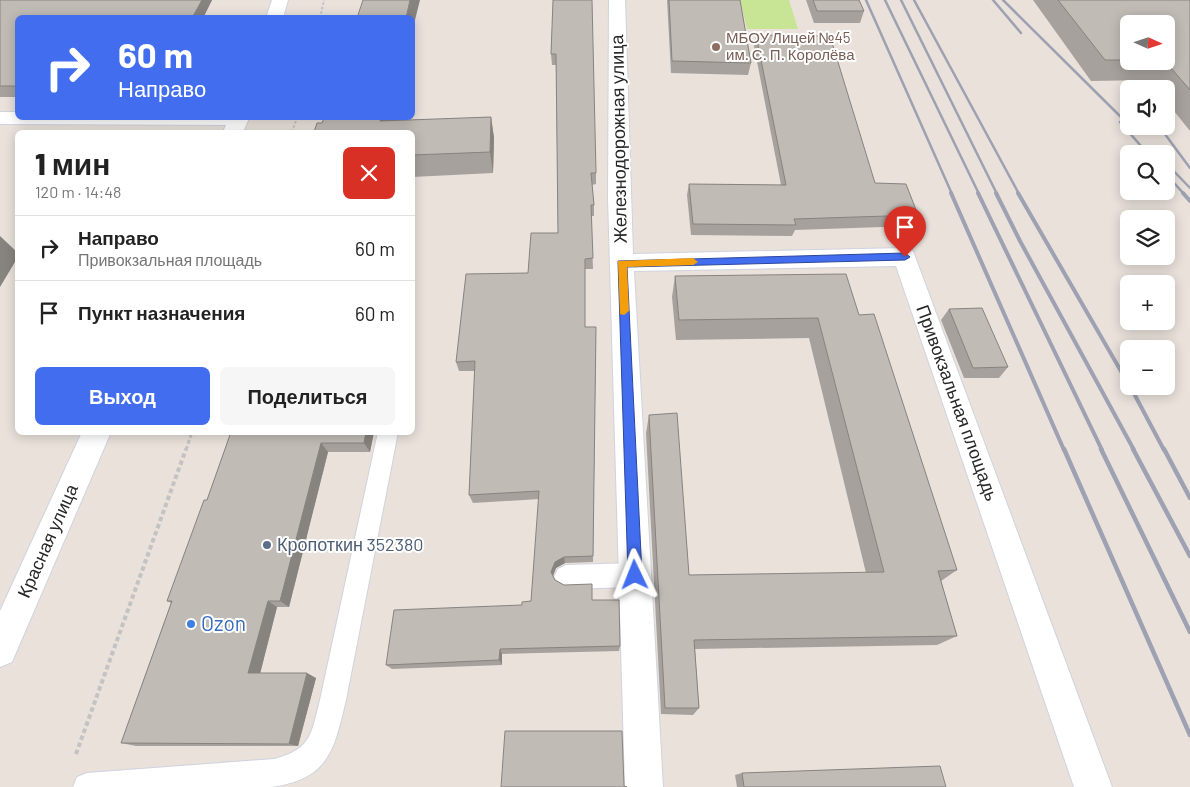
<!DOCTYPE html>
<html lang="ru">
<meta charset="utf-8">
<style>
:root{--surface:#fff;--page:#f6f6f6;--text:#222;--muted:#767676;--line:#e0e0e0;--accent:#426dee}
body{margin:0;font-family:Barlow,sans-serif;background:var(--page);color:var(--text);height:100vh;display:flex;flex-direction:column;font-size:19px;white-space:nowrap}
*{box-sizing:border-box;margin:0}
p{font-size:16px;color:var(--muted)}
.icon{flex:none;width:28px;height:28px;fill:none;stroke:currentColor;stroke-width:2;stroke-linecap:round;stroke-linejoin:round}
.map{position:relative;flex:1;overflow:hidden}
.drawer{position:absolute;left:15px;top:130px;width:400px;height:305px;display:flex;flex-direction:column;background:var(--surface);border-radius:8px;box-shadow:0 2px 12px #0003}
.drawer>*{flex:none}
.guide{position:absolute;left:15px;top:15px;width:400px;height:105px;border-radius:8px;box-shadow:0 2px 12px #0003;background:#426dee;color:#fff;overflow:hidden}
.needle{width:32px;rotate:93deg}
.controls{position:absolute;left:1120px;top:15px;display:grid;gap:10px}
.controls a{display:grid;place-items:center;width:55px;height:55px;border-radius:8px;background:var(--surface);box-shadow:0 2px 12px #0003;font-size:25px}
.pin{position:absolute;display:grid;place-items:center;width:42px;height:42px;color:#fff;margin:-51px -21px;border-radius:50% 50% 50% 0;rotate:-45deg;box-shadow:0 0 5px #0007}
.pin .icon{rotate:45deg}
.me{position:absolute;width:55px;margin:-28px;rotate:358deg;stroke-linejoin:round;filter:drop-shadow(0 0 4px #0008)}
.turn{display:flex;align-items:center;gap:18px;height:105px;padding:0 20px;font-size:22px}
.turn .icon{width:65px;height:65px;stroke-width:2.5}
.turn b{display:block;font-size:35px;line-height:42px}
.round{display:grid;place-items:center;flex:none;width:52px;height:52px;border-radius:8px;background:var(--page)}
.headline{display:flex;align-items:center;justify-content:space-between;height:85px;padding:0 20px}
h1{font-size:30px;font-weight:800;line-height:38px}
.button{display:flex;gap:10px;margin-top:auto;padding:10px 20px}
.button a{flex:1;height:58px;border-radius:8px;background:var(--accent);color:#fff;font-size:20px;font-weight:800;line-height:58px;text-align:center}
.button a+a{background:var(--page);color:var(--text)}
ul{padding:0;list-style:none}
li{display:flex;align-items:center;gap:15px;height:65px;padding:0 20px;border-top:1px solid var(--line)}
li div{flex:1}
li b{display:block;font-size:19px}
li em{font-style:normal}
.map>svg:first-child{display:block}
</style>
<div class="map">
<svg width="1190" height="787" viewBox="0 0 1190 787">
<rect width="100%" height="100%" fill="#e9e1da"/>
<polygon fill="#c8e495" points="740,0 789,0 798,29 747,29"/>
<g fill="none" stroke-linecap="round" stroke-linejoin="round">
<g stroke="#cfd3e0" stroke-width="2">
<g id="service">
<path d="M378 432H398L346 700C334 749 330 779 271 787H73L77 777 87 773 274 759C312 749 311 734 320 700Z"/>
<polygon points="635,563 643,567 647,575 643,583 635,587 566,589 558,585 554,577 558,569 566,565"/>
</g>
</g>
<g stroke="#cfd3e0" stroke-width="2">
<g id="minor">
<polygon points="609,0 625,0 633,254 905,248 913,251 1112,787 1074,787 896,266 634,271 663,787 625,787 608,198"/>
<polygon points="0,112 18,112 18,118 249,119 246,123 239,125 0,124"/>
</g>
</g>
<g stroke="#cfd3e0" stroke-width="2">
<g id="secondary">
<polygon points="272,0 288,0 283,18 266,18"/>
<polygon points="229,118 249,118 243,132 223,132"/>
<polygon points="82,432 111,432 12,662 0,667 0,611"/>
</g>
</g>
<g stroke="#c3c3c3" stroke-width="2" stroke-dasharray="2.5 2" stroke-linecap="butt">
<polyline points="320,18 324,0"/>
<polyline points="292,132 297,118"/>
</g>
<polyline stroke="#c3c3c3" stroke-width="3" stroke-dasharray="4 2.5" stroke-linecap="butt" points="186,450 192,432"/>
<polyline stroke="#c3c3c3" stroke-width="4" stroke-dasharray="4.5 3" stroke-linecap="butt" points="76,754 186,449"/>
<use href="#service" fill="#fff" fill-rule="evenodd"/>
<use href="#minor" fill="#fff" fill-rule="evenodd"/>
<use href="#secondary" fill="#fff" fill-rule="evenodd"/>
<g stroke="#9da1b1" stroke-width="2.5">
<polyline points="866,0 952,194"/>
<polyline points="885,0 979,194"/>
<polyline points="901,0 997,194"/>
<polyline points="914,0 1019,194"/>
<polyline points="993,0 1021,33"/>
<polyline points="1003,0 1129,125"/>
<polyline points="1120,122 1148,154"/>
<polyline points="1159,126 1190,168"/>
<polyline points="1166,163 1190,188"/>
<polyline points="1166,174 1184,194"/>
</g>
<g stroke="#9da1b1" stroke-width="4">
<polyline points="951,193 1064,450"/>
<polyline points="978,193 1102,450"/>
<polyline points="996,193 1020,241 1134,450"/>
<polyline points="1018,193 1129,385"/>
<polyline points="1183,193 1190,201"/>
<polyline points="1130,386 1164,450"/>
</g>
<g stroke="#9da1b1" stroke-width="4.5">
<polyline points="1064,449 1190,735"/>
<polyline points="1101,449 1190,632"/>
<polyline points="1133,449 1190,556"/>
<polyline points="1164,449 1190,498"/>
</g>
</g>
<g fill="#a6a19d" fill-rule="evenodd">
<polygon points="0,0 212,0 203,18 18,18 18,97 0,97"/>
<polygon points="667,0 740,0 751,63 748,75 671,73"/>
<polygon points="806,0 859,0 864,11 860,23 814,23"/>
<path d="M1033 0H1190V131L1166 101V89H1156L1149 80 1091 81ZM1129 24 1166 61H1129Z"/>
<polygon points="553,3 596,173 596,184 592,185 594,205 594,216 591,216 593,269 585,269 585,327 596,327 593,562 565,563 556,568 553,576 555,580 592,600 620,646 619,651 502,654 502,665 392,669 386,665 531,601 539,499 473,503 469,495 475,371 459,371 456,362 528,273 558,233 556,65 552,65 551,54"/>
<polygon points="756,35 875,183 918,215 912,226 795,230 792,236 691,235 687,195 689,184 781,185 754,46"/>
<polygon points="491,117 494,138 493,173 412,177 412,132 322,123 324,118 392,118 392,121"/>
<polygon points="675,276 859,315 957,570 941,581 957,636 937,645 695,649 699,708 693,715 661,714 646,433 649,415 689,575 866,573 809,338 676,340 672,297"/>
<polygon points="949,309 1008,367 999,378 964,378 941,320"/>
<polygon points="231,432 374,432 370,452 328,452 289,607 277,607 260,673 316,678 298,746 136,746 121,743 171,603 167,601 207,500"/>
<polygon points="742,773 946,787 737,787 735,775"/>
</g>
<g fill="#87837f">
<polygon points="202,0 212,0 203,18 192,18"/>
<polygon points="410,0 420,0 412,32 412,18 406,18"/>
<polygon points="491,117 494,138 493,173 490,152"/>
<polygon points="381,118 392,118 389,132 380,121"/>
<polygon points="0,236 18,253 18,257 0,287"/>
<polygon points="366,432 374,432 370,452 364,443"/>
<polygon points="321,443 328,452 289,607 280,601"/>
<polygon points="564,557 565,563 556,568 552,578 551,572 555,562"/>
<polygon points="268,601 277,607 259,678 248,673"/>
<polygon points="500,649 502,654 502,665 499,660"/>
<polygon points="307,673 316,678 298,746 289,744"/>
</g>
<g fill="#c1bbb6" stroke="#87837f">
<polygon points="0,0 202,0 192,18 18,18 18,86 0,86"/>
<polygon points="363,0 410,0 406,18 357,18"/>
<polygon points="553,0 592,0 596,173 591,173 594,205 591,205 593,258 585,259 585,327 596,327 593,556 564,557 555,562 551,572 555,580 564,585 592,584 592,600 619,600 620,646 500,649 499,660 386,665 394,610 522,605 522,602 531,601 539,491 469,495 475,361 456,362 466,274 528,273 531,233 558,233 556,54 551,54"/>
<polygon points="669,0 740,0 751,63 672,61"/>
<polygon points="813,0 859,0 864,11 817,11"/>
<polygon points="1058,0 1190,0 1190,90 1165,61 1166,61 1166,24 1129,24 1129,60 1105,60"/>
<polygon points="756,35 830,36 875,183 906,184 918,215 794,219 796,225 693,224 689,184 786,185"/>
<polygon points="491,117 490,152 412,155 412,132 314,132 317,123 322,123 324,118 381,118 380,121"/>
<polygon points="846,274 859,315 874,314 957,570 938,571 957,636 694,640 699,708 665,708 649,415 677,413 689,575 884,572 818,318 679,320 675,276"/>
<polygon points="982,308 1008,367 973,368 949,309"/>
<polygon points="231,432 366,432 364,443 321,443 280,601 268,601 248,673 307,673 289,744 121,743 172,601 167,601 204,500 207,500"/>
<polygon points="505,731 622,731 624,786 627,787 501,787"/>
<polygon points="940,766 946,787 744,787 742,773"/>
</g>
<polygon fill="#426dee" stroke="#2b479b" points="905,253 910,257 905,260 627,267 642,575 640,580 635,582 630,580 628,575 618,261"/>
<polygon fill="#f59e0b" points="693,258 698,262 693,265 627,267 629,311 624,315 620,314 618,261"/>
<circle fill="#8d6e63" stroke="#fff" stroke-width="2" cx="716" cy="47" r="5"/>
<circle fill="#5c6f8a" stroke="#fff" stroke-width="2" cx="267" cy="545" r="5"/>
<circle fill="#3f7fe0" stroke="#fff" stroke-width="2" cx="191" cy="624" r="5"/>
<g text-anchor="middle" stroke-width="4" stroke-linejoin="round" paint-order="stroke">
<g font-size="15" fill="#785e54" stroke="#fff" text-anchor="start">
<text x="726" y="43">МБОУ Лицей №45<tspan x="726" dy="17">им. С. П. Королёва</tspan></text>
</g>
<g font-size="18" fill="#272727" stroke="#fff">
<text transform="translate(619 139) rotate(-91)" y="6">Железнодорожная улица</text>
<text transform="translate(957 403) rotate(70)" y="6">Привокзальная площадь</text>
<text transform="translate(48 541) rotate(-66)" y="6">Красная улица</text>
</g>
<g font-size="18" fill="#4e5e75" stroke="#fff" text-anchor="start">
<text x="277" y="551">Кропоткин 352380</text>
</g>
<g font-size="21" fill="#366cbe" stroke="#fff" text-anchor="start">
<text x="201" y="631">Ozon</text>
</g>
</g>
</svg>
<div class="controls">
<a><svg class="needle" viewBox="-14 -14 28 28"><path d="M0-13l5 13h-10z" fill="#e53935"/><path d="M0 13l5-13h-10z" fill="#767676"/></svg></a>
<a><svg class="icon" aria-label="sound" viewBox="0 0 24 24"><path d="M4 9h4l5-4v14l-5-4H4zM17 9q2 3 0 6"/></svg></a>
<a><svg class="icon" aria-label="search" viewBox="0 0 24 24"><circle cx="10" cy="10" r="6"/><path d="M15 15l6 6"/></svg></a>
<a><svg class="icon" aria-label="layers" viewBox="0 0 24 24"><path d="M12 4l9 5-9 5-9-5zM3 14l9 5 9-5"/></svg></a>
<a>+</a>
<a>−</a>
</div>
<div class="pin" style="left:905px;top:257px;background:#d93025"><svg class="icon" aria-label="arrive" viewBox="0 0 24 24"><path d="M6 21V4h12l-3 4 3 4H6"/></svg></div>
<svg class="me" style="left:635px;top:575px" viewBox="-20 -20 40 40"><path d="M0-17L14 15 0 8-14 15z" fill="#426dee" stroke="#fff" stroke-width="4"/></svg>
<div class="guide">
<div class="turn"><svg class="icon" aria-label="right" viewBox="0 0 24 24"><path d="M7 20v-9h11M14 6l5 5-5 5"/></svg><div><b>60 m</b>Направо</div></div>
</div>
<section class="drawer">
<div class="headline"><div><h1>1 мин</h1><p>120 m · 14:48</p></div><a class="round" style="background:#d93025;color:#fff"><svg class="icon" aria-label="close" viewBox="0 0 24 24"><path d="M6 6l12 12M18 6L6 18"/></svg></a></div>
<ul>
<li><svg class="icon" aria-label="right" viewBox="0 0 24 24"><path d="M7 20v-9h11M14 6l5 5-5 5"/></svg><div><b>Направо</b><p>Привокзальная площадь</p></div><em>60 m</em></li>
<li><svg class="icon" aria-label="arrive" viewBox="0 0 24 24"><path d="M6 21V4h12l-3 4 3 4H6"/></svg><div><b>Пункт назначения</b></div><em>60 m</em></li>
</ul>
<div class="button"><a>Выход</a><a>Поделиться</a></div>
</section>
</div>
